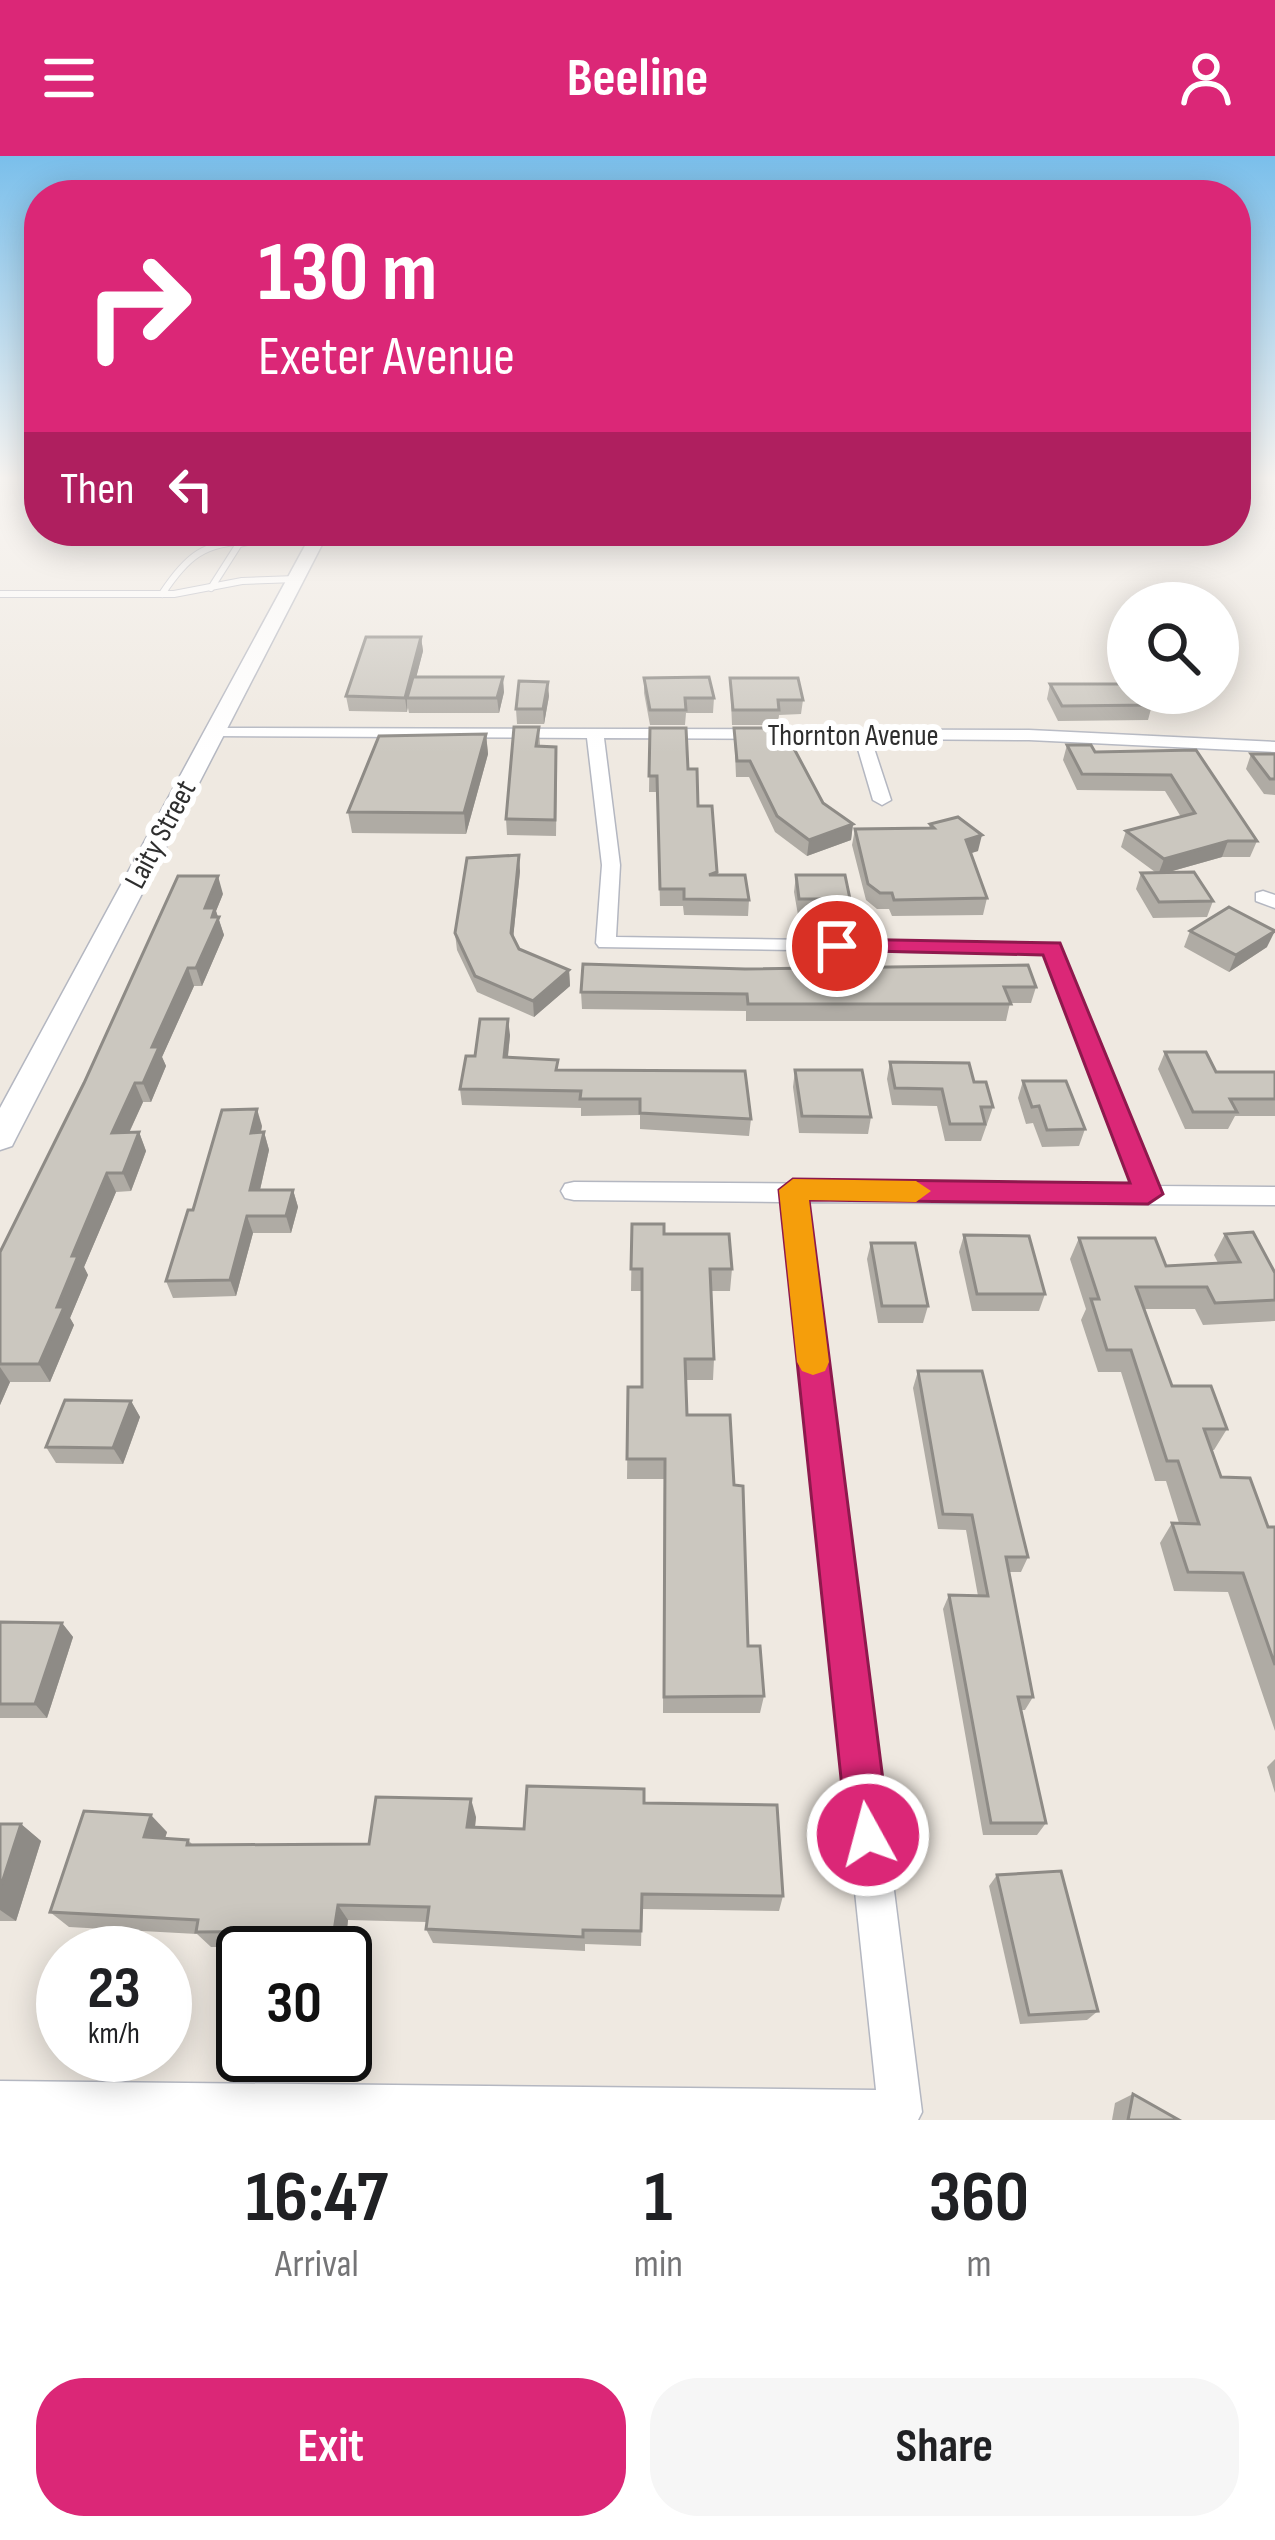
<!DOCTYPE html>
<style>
:root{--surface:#fff;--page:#f6f6f6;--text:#202124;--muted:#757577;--accent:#db2777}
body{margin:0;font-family:"Sofia Sans Condensed",sans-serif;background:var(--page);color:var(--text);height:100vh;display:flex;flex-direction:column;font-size:45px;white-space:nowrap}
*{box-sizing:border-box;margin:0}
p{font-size:39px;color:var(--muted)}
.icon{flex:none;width:66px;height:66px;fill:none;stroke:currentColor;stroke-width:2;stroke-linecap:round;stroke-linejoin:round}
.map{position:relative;height:1964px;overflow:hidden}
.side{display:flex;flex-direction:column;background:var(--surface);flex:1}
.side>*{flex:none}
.hud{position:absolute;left:24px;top:24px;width:1227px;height:366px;border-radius:48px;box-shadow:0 6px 30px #0003;background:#db2777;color:#fff;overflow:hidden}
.fabs{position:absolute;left:1107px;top:426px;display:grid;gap:24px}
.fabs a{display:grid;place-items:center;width:132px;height:132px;border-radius:50%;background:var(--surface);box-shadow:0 6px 30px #0003;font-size:60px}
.speed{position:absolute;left:36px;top:1770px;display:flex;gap:24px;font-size:60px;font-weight:700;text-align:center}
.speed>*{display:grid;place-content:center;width:156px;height:156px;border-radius:50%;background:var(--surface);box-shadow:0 6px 30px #0003;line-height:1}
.speed small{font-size:30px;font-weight:400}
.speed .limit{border:6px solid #111;border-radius:18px;background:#fff;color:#111}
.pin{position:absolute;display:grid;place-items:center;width:102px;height:102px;color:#fff;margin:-51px;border:6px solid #fff;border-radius:50%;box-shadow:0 3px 12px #0007}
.me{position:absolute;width:132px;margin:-66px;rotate:353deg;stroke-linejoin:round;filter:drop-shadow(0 0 9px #0008)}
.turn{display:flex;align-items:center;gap:42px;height:252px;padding:0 36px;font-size:54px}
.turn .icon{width:156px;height:156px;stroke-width:2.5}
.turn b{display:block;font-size:84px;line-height:102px}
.then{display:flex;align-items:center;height:114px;padding:0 36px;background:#0003;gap:24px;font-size:45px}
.eta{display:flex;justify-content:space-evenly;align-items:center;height:204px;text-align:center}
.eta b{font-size:72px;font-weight:700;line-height:84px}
.button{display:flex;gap:24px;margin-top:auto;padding:24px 36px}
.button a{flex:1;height:138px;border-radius:48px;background:var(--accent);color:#fff;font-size:48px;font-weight:700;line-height:138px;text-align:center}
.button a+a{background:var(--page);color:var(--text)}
header{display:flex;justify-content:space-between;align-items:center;height:156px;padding:0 36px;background:var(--accent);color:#fff;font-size:54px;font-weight:700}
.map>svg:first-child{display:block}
</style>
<header><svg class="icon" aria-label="menu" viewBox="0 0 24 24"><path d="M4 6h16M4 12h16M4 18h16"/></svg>Beeline<svg class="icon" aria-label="person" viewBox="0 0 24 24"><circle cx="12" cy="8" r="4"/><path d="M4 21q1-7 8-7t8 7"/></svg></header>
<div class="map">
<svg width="1275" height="1964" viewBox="0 0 1275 1964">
<rect width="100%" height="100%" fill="#efe9e1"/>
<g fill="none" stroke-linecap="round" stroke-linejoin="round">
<g stroke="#b4b7c1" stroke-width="8">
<g id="lane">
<polyline points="211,432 239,388 251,385 258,375"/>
<polyline points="0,438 174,438 242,425 296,423"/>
<path d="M162 438C187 400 204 386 251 385"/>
</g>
</g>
<g stroke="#b4b7c1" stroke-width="3">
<g id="street">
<polygon points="209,572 1029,574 1275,586 1275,596 1029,584 871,583 891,644 882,649 873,644 855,583 604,582 620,709 616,781 1059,788 1157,1030 1275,1031 1275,1049 807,1046 922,1956 918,1964 0,1964 0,1925 876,1934 782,1046 574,1044 565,1042 561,1035 565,1028 574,1026 1132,1030 1044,798 599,791 596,787 602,709 587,582 215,580 207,575"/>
<polygon points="1263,735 1275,739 1275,752 1256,745 1256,737"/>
</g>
</g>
<g stroke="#b4b7c1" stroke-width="3">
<polygon id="secondary" points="313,375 329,375 16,982 12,990 0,994 0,952"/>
</g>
<use href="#lane" stroke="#fff" stroke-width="6"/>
<use href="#street" fill="#fff" fill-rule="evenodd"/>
<use href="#secondary" fill="#fff" fill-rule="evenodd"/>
</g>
<g fill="#afaba4">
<polygon points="421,481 423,495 416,521 504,536 499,557 409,557 408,552 407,556 349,555 346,540"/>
<polygon points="644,522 714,542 713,557 686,557 685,569 650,569 644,537"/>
<polygon points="730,522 803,544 801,558 779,559 778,569 732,569"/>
<polygon points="1050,528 1152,549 1148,564 1058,565 1047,543"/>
<polygon points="549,540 544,568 517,568 516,553"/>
<polygon points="539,571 540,590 557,606 556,680 507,679 506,663"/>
<polygon points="650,572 688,613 717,719 749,744 748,760 684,759 683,750 660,750 657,636 649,636"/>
<polygon points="734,572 784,586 823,647 853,668 851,684 807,700 775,676 749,621 736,621"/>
<polygon points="486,578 488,598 466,678 352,677 348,656"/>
<polygon points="1067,589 1095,596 1196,594 1257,685 1250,701 1222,701 1169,716 1213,745 1207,761 1153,762 1136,733 1141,717 1155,716 1121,691 1126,675 1181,661 1165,635 1077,634 1063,604"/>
<polygon points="1251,598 1275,598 1275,639 1264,638 1246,613"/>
<polygon points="930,668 978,695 971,697 987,742 983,759 892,760 889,753 877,753 866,744 852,689 855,673 929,672"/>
<polygon points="520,715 513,782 519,793 569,814 570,830 534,861 477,836 457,794 455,777"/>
<polygon points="796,719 850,743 847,759 798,759 794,736"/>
<polygon points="223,738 216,755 224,779 202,830 194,830 162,901 166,910 151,946 143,946 129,977 139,976 146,995 131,1035 116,1036 84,1111 88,1119 70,1162 74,1169 50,1226 10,1226 0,1249 0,1096"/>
<polygon points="1190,775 1267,791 1229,816 1184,791"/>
<polygon points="1036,831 1031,847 1010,847 1006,865 746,865 746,855 582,853 581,836"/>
<polygon points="510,879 508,901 751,963 749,980 640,973 640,959 581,960 581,952 462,949 460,933 475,900"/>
<polygon points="1165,896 1216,916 1275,916 1275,960 1235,960 1228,973 1185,973 1158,913"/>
<polygon points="890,906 974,926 993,951 981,985 945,985 937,950 892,949 887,923"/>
<polygon points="795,914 871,961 868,978 799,977 793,931"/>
<polygon points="1023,925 1085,973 1079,990 1042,991 1033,967 1026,968 1018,942"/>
<polygon points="262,970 261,977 264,976 269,994 260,1034 293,1034 298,1051 291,1077 253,1077 236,1140 173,1142 166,1125 193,1054"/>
<polygon points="632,1068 664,1078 732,1113 730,1135 711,1135 714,1203 713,1224 685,1224 687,1259 734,1329 748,1490 764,1540 760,1557 663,1557 664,1323 627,1323 628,1231 642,1231 642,1135 631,1135"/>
<polygon points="1225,1078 1275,1117 1275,1165 1203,1169 1195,1153 1144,1153 1172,1230 1227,1273 1214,1294 1212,1294 1221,1321 1268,1371 1275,1371 1275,1575 1228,1436 1174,1435 1160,1387 1172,1367 1179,1367 1166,1325 1155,1325 1121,1216 1098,1216 1081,1164 1086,1153 1070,1103 1079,1082 1166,1110 1218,1107 1214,1099"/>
<polygon points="964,1079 1045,1138 1039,1155 972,1155 959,1096"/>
<polygon points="871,1087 928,1150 923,1167 878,1167 867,1103"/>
<polygon points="918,1215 1028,1401 1021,1416 1009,1416 1033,1541 1025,1554 1021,1554 1046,1667 1037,1679 983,1679 943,1453 949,1439 978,1440 966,1374 938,1373 913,1232"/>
<polygon points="131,1245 140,1261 123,1308 56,1307 46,1291"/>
<polygon points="0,1466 62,1467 73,1481 47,1562 0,1562"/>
<polygon points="1275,1603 1275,1637 1267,1611"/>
<polygon points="644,1647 783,1740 779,1755 642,1753 641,1790 585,1788 585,1795 433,1787 426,1773 427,1766 348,1764 345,1790 211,1791 197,1778 69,1771 50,1756 167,1676 165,1682 188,1684 193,1689 369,1688 476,1661 475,1671 524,1673"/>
<polygon points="0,1668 21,1668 41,1685 16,1765 0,1765"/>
<polygon points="997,1719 1098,1855 1087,1864 1020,1868 989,1730"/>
<polygon points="1133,1938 1179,1964 1112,1964 1115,1947"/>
</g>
<g fill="#8e8b86">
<polygon points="421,481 423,495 411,542 407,542 407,556 405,542"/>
<polygon points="503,521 504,536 499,557 497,542"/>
<polygon points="548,526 549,540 544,568 543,553"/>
<polygon points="486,578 488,598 466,678 464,657"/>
<polygon points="853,668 851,684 807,700 809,684"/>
<polygon points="982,679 978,695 962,700 966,684"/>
<polygon points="1228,685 1222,701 1158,719 1164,703"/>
<polygon points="519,699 520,715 512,793 511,777"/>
<polygon points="218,720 223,738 216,755 224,779 202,830 196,812 205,752"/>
<polygon points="1275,775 1267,791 1229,816 1236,799"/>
<polygon points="188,812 194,830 162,901 166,910 151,946 143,927 152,891"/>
<polygon points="569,814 570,830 534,861 533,845"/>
<polygon points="508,863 510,879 506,917 504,901"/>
<polygon points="135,927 143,946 120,996 112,977"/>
<polygon points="257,953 262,970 256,994 251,977"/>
<polygon points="139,976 146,995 131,1035 123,1017"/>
<polygon points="264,976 269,994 256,1051 250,1034"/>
<polygon points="107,1017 116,1036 84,1111 88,1119 70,1162 74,1169 50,1226 39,1208 72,1100"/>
<polygon points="293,1034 298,1051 291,1077 286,1060"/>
<polygon points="247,1060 253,1077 236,1140 230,1124"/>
<polygon points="0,1211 10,1226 0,1249"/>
<polygon points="131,1245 140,1261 123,1308 113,1292"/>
<polygon points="62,1467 73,1481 47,1562 35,1548"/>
<polygon points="471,1643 476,1661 473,1688 467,1671"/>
<polygon points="151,1659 167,1676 160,1698 144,1681"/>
<polygon points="21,1668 41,1685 16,1765 0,1754 0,1733"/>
<polygon points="338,1749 348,1764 345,1790 334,1775"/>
</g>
<g fill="#cbc7bf" stroke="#8e8b86" stroke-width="3">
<polygon points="366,481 421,481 405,542 346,540"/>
<polygon points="413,521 503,521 497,542 407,542"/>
<polygon points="709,521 714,542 685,542 686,554 650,554 644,522"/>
<polygon points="730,522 798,522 803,544 778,544 779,554 733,554"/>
<polygon points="519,525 548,526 543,553 516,553"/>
<polygon points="1050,528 1128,528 1128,537 1144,537 1152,549 1062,550"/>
<polygon points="514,571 539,571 536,590 556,591 555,664 506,663"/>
<polygon points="650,572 686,572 688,613 697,613 698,650 712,650 717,716 709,719 745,719 749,744 684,743 684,733 660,733 657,620 649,620"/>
<polygon points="734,572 782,572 784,586 791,587 823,647 853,668 809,684 777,660 750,605 737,605"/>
<polygon points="486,578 464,657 348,656 379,580"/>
<polygon points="1067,589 1091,589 1095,596 1196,594 1257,685 1228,685 1164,703 1126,675 1195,657 1171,619 1082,618"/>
<polygon points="1251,598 1275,598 1275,623 1270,623"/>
<polygon points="958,661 982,679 966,684 987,742 894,744 892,737 880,737 868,728 855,673 934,672 930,668"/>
<polygon points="519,699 511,777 519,793 569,814 533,845 475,820 455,777 467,702"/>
<polygon points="1194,716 1213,745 1159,746 1141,717"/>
<polygon points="796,719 845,719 850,743 799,743"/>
<polygon points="178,720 218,720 205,752 215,752 212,761 219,761 196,812 188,812 152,891 159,891 143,927 135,927 112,977 139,976 123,1017 107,1017 72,1100 78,1100 57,1151 64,1151 39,1208 0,1208 0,1096 84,927"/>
<polygon points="1229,751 1275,775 1236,799 1190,775"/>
<polygon points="583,808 745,813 1028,809 1036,831 1004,831 1011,848 748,848 747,838 581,836"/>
<polygon points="480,863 508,863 504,901 558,904 556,914 745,915 751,963 640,957 640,943 580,943 581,935 460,933 466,900 475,900"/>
<polygon points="1165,896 1206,896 1216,916 1275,916 1275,943 1230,943 1237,956 1193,956"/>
<polygon points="890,906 969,907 974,926 986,926 993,951 981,951 985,968 950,968 942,933 895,932"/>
<polygon points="795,914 862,914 871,961 802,960"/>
<polygon points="1023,925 1066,925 1085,973 1047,974 1039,950 1032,951"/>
<polygon points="257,953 251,977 264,976 250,1034 293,1034 286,1060 247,1060 230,1124 166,1125 188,1054 193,1054 222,954"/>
<polygon points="632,1068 664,1068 664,1078 729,1078 732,1113 710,1113 714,1203 685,1203 687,1259 730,1259 734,1329 743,1330 748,1490 760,1490 764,1540 664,1541 665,1303 627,1303 628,1231 642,1231 642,1113 631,1113"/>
<polygon points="1253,1076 1275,1117 1275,1144 1215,1147 1207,1131 1136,1131 1172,1230 1211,1230 1227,1273 1204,1273 1221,1321 1250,1322 1268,1371 1275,1371 1275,1509 1243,1417 1188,1416 1172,1367 1199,1368 1178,1305 1167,1305 1131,1194 1107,1194 1091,1143 1099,1143 1079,1082 1155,1082 1166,1110 1240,1106 1225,1078"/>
<polygon points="964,1079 1029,1080 1045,1138 977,1138"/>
<polygon points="871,1087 915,1087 928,1150 882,1150"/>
<polygon points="918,1215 982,1215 1028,1401 1006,1401 1033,1541 1018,1541 1046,1667 991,1667 949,1439 988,1440 972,1359 943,1358"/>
<polygon points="65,1244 131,1245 113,1292 46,1291"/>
<polygon points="0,1466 62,1467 35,1548 0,1548"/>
<polygon points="527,1630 644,1633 644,1647 777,1649 783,1740 642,1738 641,1775 583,1774 583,1781 426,1773 429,1751 338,1749 334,1775 196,1776 198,1764 50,1756 84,1655 151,1659 144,1681 188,1684 187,1689 369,1688 376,1641 471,1643 467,1671 524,1673"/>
<polygon points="0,1668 21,1668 0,1733"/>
<polygon points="1061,1715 1098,1855 1029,1859 997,1719"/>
<polygon points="1133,1938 1179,1964 1128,1964"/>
</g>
<linearGradient id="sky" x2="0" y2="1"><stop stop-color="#7abfeb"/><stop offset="0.54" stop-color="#f8f5f2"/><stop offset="1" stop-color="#f8f5f2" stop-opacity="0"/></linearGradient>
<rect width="1275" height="597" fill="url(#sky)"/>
<polygon fill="#db2777" stroke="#8e194d" stroke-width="3" points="837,783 1060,787 1163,1038 1148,1048 809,1044 890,1679 883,1694 868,1701 853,1694 847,1679 779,1034 793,1023 1130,1027 1043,799 829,794 826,790"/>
<polygon fill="#f59e0b" points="793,1023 916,1025 931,1035 916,1046 809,1044 829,1206 825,1215 813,1219 802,1215 797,1206 779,1034"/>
<g text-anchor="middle" stroke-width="12" stroke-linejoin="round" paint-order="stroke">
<g font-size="30" fill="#2e2e2e" stroke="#fff">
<text x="853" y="589">Thornton Avenue</text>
<text transform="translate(160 678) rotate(-62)" y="10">Laity Street</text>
</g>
</g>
</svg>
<div class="fabs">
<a><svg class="icon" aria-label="search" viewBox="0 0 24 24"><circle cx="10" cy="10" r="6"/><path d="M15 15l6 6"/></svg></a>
</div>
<div class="speed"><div>23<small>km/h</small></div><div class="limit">30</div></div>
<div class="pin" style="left:837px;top:790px;background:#d93025"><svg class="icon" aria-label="arrive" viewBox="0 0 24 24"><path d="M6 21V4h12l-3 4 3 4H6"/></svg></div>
<svg class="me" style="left:868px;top:1679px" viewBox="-20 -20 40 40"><circle r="17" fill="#db2777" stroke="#fff" stroke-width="3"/><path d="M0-11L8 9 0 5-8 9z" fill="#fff"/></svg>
<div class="hud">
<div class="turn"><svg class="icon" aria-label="right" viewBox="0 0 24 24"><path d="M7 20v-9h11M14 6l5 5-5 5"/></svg><div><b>130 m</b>Exeter Avenue</div></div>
<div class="then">Then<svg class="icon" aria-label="left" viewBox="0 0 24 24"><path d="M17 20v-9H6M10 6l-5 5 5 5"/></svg></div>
</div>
</div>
<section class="side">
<div class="eta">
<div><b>16:47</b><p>Arrival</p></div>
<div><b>1</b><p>min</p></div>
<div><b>360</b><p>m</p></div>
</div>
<div class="button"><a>Exit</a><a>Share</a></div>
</section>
